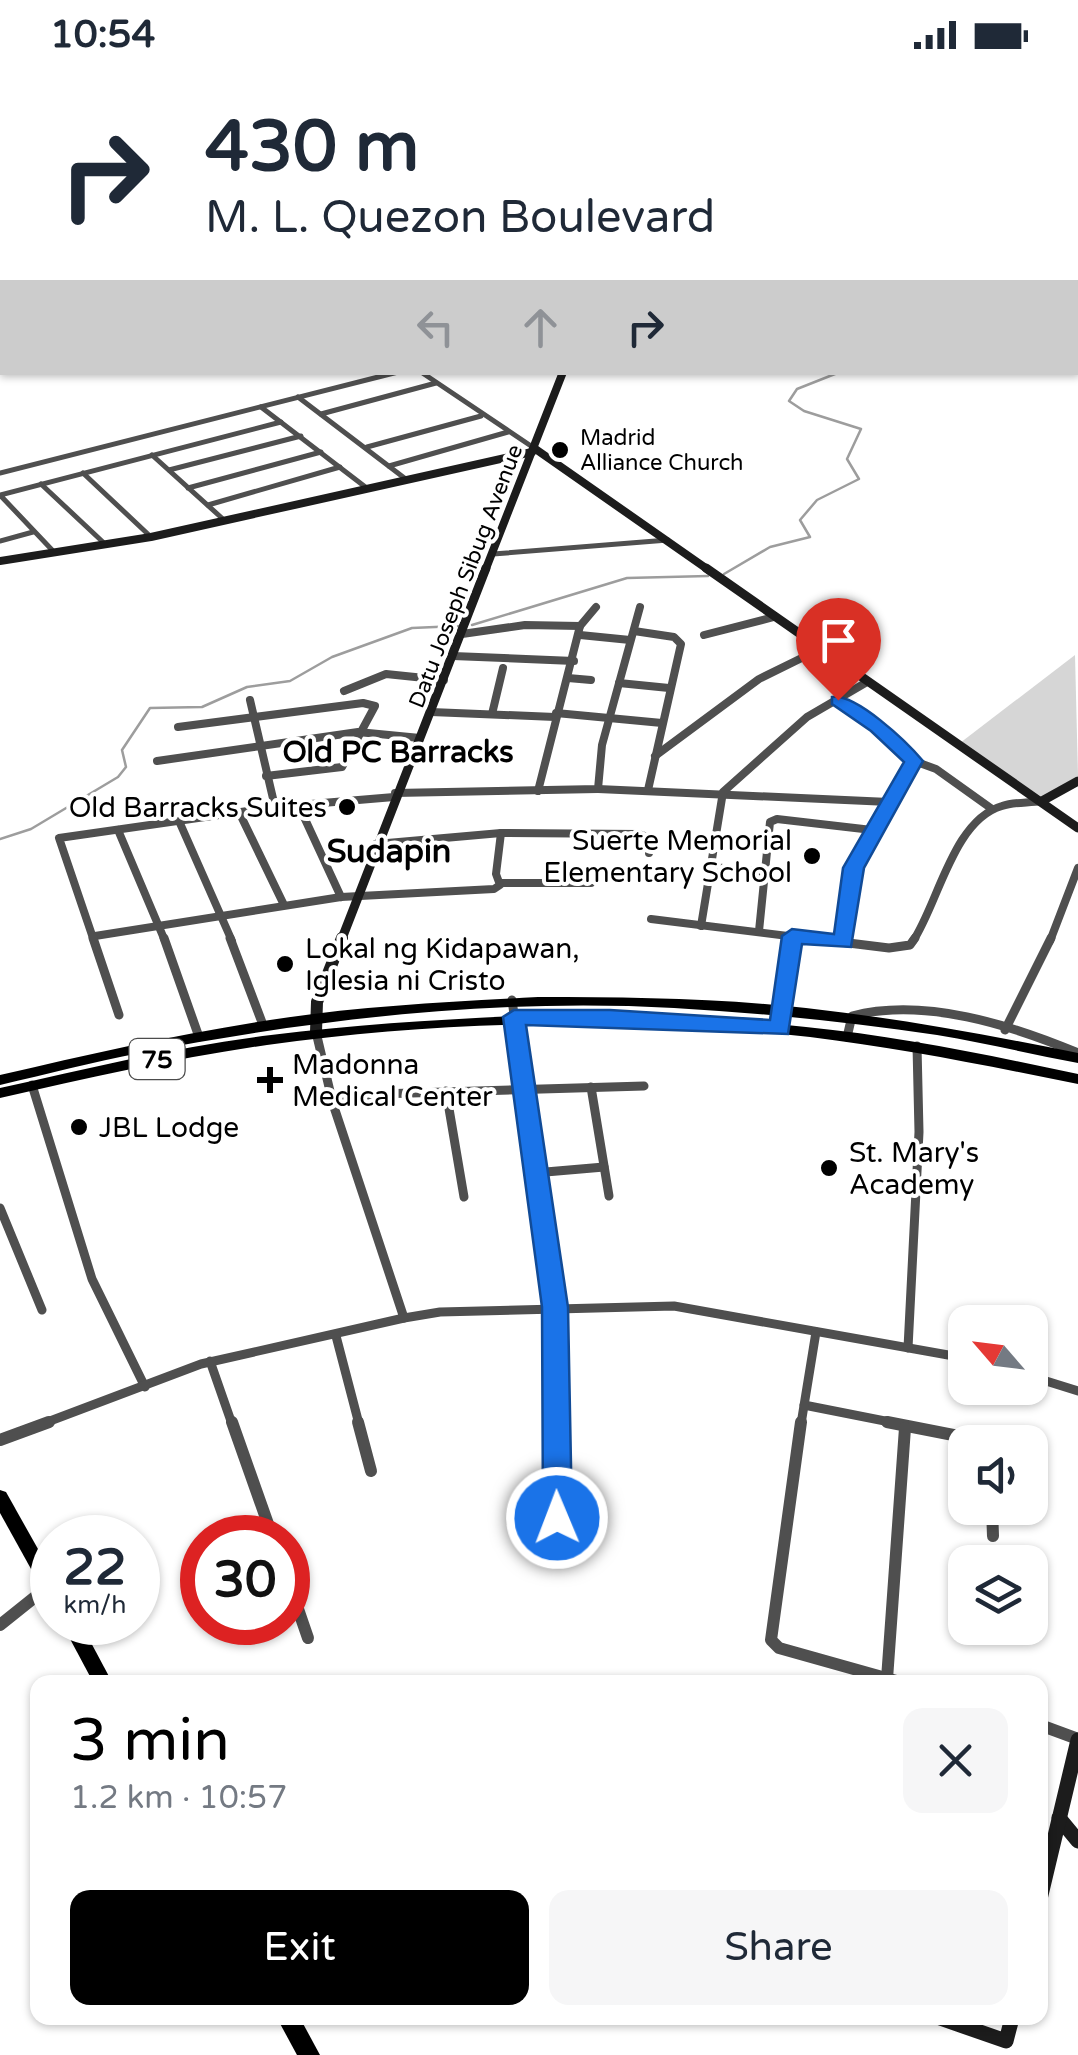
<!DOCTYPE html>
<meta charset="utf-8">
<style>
:root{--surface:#fff;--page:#f6f6f7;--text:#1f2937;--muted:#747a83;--accent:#000}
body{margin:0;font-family:"Varela Round",sans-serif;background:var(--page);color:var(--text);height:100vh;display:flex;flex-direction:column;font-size:38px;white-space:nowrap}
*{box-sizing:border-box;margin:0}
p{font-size:32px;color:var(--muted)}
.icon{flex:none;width:55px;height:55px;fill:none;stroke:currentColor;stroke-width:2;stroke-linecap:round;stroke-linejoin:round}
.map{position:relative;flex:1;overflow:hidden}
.sheet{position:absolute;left:30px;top:1605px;width:1018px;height:350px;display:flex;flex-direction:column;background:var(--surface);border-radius:20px;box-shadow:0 2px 8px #0004}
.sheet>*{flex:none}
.hud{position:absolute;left:0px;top:0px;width:1080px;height:305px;box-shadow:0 2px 8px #0004;background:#fff;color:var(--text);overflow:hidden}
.needle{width:65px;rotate:298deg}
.controls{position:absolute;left:948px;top:1235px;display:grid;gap:20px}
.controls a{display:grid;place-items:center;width:100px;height:100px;border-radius:20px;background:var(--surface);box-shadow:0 2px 8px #0004;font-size:50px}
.speed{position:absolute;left:30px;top:1445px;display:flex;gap:20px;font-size:50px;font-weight:700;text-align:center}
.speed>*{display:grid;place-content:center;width:130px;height:130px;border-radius:50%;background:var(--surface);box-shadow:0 2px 8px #0004;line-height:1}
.speed small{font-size:25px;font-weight:400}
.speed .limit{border:15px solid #d22;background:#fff;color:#111}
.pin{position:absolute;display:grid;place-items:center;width:85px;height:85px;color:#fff;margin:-102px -42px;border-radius:50% 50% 50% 0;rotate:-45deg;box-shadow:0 0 10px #0007}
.pin .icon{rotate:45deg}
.me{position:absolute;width:110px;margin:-55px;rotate:359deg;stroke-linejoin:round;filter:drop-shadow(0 0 8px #0008)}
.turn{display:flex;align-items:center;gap:35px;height:210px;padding:0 40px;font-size:45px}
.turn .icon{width:130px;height:130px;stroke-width:2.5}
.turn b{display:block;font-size:70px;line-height:85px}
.lanes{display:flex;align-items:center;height:95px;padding:0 40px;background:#0003;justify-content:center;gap:50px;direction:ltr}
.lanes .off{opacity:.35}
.round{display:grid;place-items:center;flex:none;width:105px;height:105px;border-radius:20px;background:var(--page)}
.summary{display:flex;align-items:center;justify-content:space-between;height:170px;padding:0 40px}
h1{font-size:60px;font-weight:600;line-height:75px;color:var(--accent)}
.action{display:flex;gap:20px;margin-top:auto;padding:20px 40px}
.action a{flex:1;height:115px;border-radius:20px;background:var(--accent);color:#fff;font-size:40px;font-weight:600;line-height:115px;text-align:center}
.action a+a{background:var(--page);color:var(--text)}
.status{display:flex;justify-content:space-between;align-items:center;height:70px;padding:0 50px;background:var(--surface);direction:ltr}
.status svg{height:28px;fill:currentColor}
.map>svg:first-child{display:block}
</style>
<div class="status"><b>10:54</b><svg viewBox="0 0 49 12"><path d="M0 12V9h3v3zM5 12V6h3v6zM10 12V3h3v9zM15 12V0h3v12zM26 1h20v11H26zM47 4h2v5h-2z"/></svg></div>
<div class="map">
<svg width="1078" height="1985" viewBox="0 0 1078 1985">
<rect width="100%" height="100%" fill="#fff"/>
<polygon fill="#d6d6d6" points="1075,585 1078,706 1042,727 960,673"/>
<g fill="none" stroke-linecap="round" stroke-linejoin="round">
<g stroke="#9d9d9d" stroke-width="2.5">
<polyline points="724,504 770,477 810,467 800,450 817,430 859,409 847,389 861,359 804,341 789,331 797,319 840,302"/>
<polyline points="472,555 627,508 708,506"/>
<polyline points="0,769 31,759 118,707 126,697 122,680 150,638 202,637 247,617 290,611 332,587 412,558 458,556"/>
</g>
<g stroke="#4f4f4f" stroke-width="4">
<polyline points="775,0 781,2"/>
<polyline points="844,0 851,2"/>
<polyline points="1053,0 1067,2"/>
</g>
<g stroke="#4f4f4f" stroke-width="5">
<polyline points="421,302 534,378"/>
<polyline points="298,327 407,410"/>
<polyline points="261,337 368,419"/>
<polyline points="321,344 436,313"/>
<polyline points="367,377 481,346"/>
<polyline points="152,385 224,450"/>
<polyline points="389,396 508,362"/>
<polyline points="169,400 301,366"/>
<polyline points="0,403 398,302"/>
<polyline points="83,403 151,467"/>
<polyline points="41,414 105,474"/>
<polyline points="188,418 321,382"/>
<polyline points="208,435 340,397"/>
<polyline points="0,471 33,462"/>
<polyline points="54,482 0,425 281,352"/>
<polyline points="493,484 668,470"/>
</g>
<g stroke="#4f4f4f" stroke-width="8">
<polyline points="634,561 674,567 681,574 648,720"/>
<polyline points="462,564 525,555 580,556"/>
<polyline points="580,565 630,570"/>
<polyline points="704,565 774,547"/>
<polyline points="453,586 574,591"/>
<polyline points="568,608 591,610"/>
<polyline points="619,613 669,618"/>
<polyline points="344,621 386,604 444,610"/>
<polyline points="250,630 275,737"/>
<polyline points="838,631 878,657 914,691 854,798 844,871"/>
<polyline points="431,642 555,647"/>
<polyline points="556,643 662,653"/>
<polyline points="492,644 503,598"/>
<polyline points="178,657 363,633 375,636 342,697 266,706"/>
<polyline points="655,686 759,609 820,579"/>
<polyline points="157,691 358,662 420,668"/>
<polyline points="914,691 936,699 992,739"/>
<polyline points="598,719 889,732"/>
<polyline points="538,721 580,556 596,537"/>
<polyline points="395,723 598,719 602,675 640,537"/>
<polyline points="298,734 341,827"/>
<polyline points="239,742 284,835"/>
<polyline points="179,751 232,871"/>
<polyline points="118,760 165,871"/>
<polyline points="376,774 501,763 639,764 650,768 649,783"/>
<polyline points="713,797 765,802"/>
<polyline points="501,813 591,813"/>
<polyline points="651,849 828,871"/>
<polyline points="701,856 723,722 807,647 867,612"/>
<polyline points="759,861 770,752 777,749 872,760"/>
<polyline points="95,866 341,827 494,819 500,815 496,804 501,763"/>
<polyline points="94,871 59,768 275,737 394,727"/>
<polyline points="791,871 792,866"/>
<path d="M913 871C938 834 953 750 1002 736 1014 732 1029 733 1041 731"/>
<polyline points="1050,871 1078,798"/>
</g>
<g stroke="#4f4f4f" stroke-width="9">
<polyline points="93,868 119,945"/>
<polyline points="164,868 199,967"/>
<polyline points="230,868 263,955"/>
<polyline points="808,868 889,878 910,875 915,868"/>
<polyline points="844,872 845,868"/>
<polyline points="512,930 555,1237 556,1354"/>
<polyline points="780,958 792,868"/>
<polyline points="1005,960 1051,868"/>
<path d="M847 967 852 946C924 927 1011 955 1078 983"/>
<polyline points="32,1015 92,1209 145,1317"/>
<polyline points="591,1017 609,1126"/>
<polyline points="446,1021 464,1127"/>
<polyline points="333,1034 379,1024 644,1016"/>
<polyline points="534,1103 604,1097"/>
<polyline points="0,1138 42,1240"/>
<polyline points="404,1248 440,1242 674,1236 965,1288"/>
<polyline points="336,1266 359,1354"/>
<polyline points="908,1278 919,1062 917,976"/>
<polyline points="210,1291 232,1354"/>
<polyline points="1030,1306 1078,1321"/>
<polyline points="804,1335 900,1354"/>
<polyline points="42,1354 201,1294 404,1248 333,1034 316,962"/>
<polyline points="801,1354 816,1262"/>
</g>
<g stroke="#4f4f4f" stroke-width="12">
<polyline points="232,1352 273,1468"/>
<polyline points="358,1352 371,1401"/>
<polyline points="556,1352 557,1448"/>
<polyline points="801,1352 771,1570 779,1578 900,1612"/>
<polyline points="887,1352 989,1372"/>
<polyline points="0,1370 49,1352"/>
<polyline points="992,1438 993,1466"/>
<polyline points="288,1510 308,1568"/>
<polyline points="0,1555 50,1515"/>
<polyline points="887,1609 905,1358"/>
<polyline points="1040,1655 1078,1669"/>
</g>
<g stroke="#1c1c1c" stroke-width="5">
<polyline points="480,0 487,2"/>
<polyline points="199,2 215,0"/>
<polyline points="688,2 693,0"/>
</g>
<g stroke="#1c1c1c" stroke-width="8">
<polyline points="534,378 710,501"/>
<polyline points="0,491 151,467 532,382"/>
<polyline points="485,501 563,302"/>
</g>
<g stroke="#1c1c1c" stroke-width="9">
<polyline points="706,498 1078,758"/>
<polyline points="1042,731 1078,711"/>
<polyline points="341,871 486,498"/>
</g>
<polyline stroke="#1c1c1c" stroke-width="12" points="316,962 317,932 342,868"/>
<g stroke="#1c1c1c" stroke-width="15">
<polyline points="1059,1748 1078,1771"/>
<polyline points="1040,1829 1078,1670"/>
<polyline points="940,1948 1006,1971 1012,1948"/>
</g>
<g fill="#000" fill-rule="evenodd">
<polygon points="0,1420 6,1422 52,1504 52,1528 46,1526 0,1443"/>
<polygon points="61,1552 80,1552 112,1612 93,1612"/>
<polygon points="277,1948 300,1948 320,1985 297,1985"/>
</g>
<g fill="#000" fill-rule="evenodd">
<path d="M538 927C627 927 717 928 806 938 897 948 988 965 1078 983V993C1031 984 984 973 937 965 850 952 762 943 674 938 496 928 315 949 140 983 93 992 47 1004 0 1015V1005C90 984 179 964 270 950 359 936 448 932 538 927Z"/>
<path d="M538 945C628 946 717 948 806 957 898 966 988 985 1078 1004V1014C989 996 900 978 810 967 631 947 445 950 267 975 177 988 89 1008 0 1028V1018C90 998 179 976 271 965 360 954 449 949 538 945Z"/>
</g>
</g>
<path fill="#1a73e8" stroke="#114b97" stroke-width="2.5" d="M832 627C856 623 907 672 923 691L864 798 851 877 802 874 788 964 526 955 568 1237 572 1448 567 1457 557 1460 547 1457 543 1448 542 1237 503 947 514 940H610L770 950 782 866 792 859 834 864 843 798 904 692 871 661 832 634Z"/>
<g fill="#000" stroke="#fff" stroke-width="4">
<circle cx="560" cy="380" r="10"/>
<circle cx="347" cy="737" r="10"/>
<circle cx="812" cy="786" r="10"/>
<circle cx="285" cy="894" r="10"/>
<path d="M265 995h10v10h10v10h-10v10h-10v-10h-10v-10h10z"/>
<circle cx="79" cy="1057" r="10"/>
<circle cx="829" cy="1098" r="10"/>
</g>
<g text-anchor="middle" stroke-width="8" stroke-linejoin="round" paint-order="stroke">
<g font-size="22" fill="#000" stroke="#fff" text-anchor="start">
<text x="580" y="375">Madrid<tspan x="580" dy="25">Alliance Church</tspan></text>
</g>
<g font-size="22" fill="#000" stroke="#fff">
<text transform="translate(465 506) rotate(-69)" y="8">Datu Joseph Sibug Avenue</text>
</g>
<rect fill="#fff" stroke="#4c4c4c" stroke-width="2.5" x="129.5" y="969" width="55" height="40" rx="8"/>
<g font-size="25" font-weight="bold" fill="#000">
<text x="157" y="998">75</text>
</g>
<g font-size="28" fill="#000" stroke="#fff" text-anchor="start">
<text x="327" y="747" text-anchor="end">Old Barracks Suites</text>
<text x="792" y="780" text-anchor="end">Suerte Memorial<tspan x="792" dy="32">Elementary School</tspan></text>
<text x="305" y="888">Lokal ng Kidapawan,<tspan x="305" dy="32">Iglesia ni Cristo</tspan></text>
<text x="292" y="1004">Madonna<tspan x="292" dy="32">Medical Center</tspan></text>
<text x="99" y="1067">JBL Lodge</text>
<text x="849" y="1092">St. Mary's<tspan x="849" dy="32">Academy</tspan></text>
</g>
<g font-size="30" font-weight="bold" fill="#000" stroke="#fff">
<text x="398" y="692">Old PC Barracks</text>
</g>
<g font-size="32" font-weight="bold" fill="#000" stroke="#fff">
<text x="389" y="792">Sudapin</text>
</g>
</g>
</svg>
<div class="controls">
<a><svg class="needle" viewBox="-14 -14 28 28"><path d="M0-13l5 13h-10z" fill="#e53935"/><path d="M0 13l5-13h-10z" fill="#747a83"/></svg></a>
<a><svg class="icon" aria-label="sound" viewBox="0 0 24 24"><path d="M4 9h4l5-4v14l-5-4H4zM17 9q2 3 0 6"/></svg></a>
<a><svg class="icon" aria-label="layers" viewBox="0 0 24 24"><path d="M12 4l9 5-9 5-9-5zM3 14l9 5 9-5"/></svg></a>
</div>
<div class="speed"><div>22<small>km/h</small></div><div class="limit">30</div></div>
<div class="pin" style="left:838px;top:630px;background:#d93025"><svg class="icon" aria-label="arrive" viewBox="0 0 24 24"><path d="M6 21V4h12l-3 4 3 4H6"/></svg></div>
<svg class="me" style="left:557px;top:1448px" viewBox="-20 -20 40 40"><circle r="17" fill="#1a73e8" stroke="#fff" stroke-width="3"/><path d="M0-11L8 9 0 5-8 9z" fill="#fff"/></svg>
<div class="hud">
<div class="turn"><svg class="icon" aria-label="right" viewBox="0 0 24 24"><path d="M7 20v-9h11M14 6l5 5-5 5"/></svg><div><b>430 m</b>M. L. Quezon Boulevard</div></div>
<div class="lanes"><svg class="icon off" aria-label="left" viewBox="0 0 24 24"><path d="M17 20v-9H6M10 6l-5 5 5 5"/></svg><svg class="icon off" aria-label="ahead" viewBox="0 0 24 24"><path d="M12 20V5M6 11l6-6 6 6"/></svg><svg class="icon" aria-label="right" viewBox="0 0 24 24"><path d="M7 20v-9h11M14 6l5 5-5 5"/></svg></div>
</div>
<section class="sheet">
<div class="summary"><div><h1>3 min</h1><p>1.2 km · 10:57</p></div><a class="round"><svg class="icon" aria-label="close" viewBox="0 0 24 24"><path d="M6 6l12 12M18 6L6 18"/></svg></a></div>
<div class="action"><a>Exit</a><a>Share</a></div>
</section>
</div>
